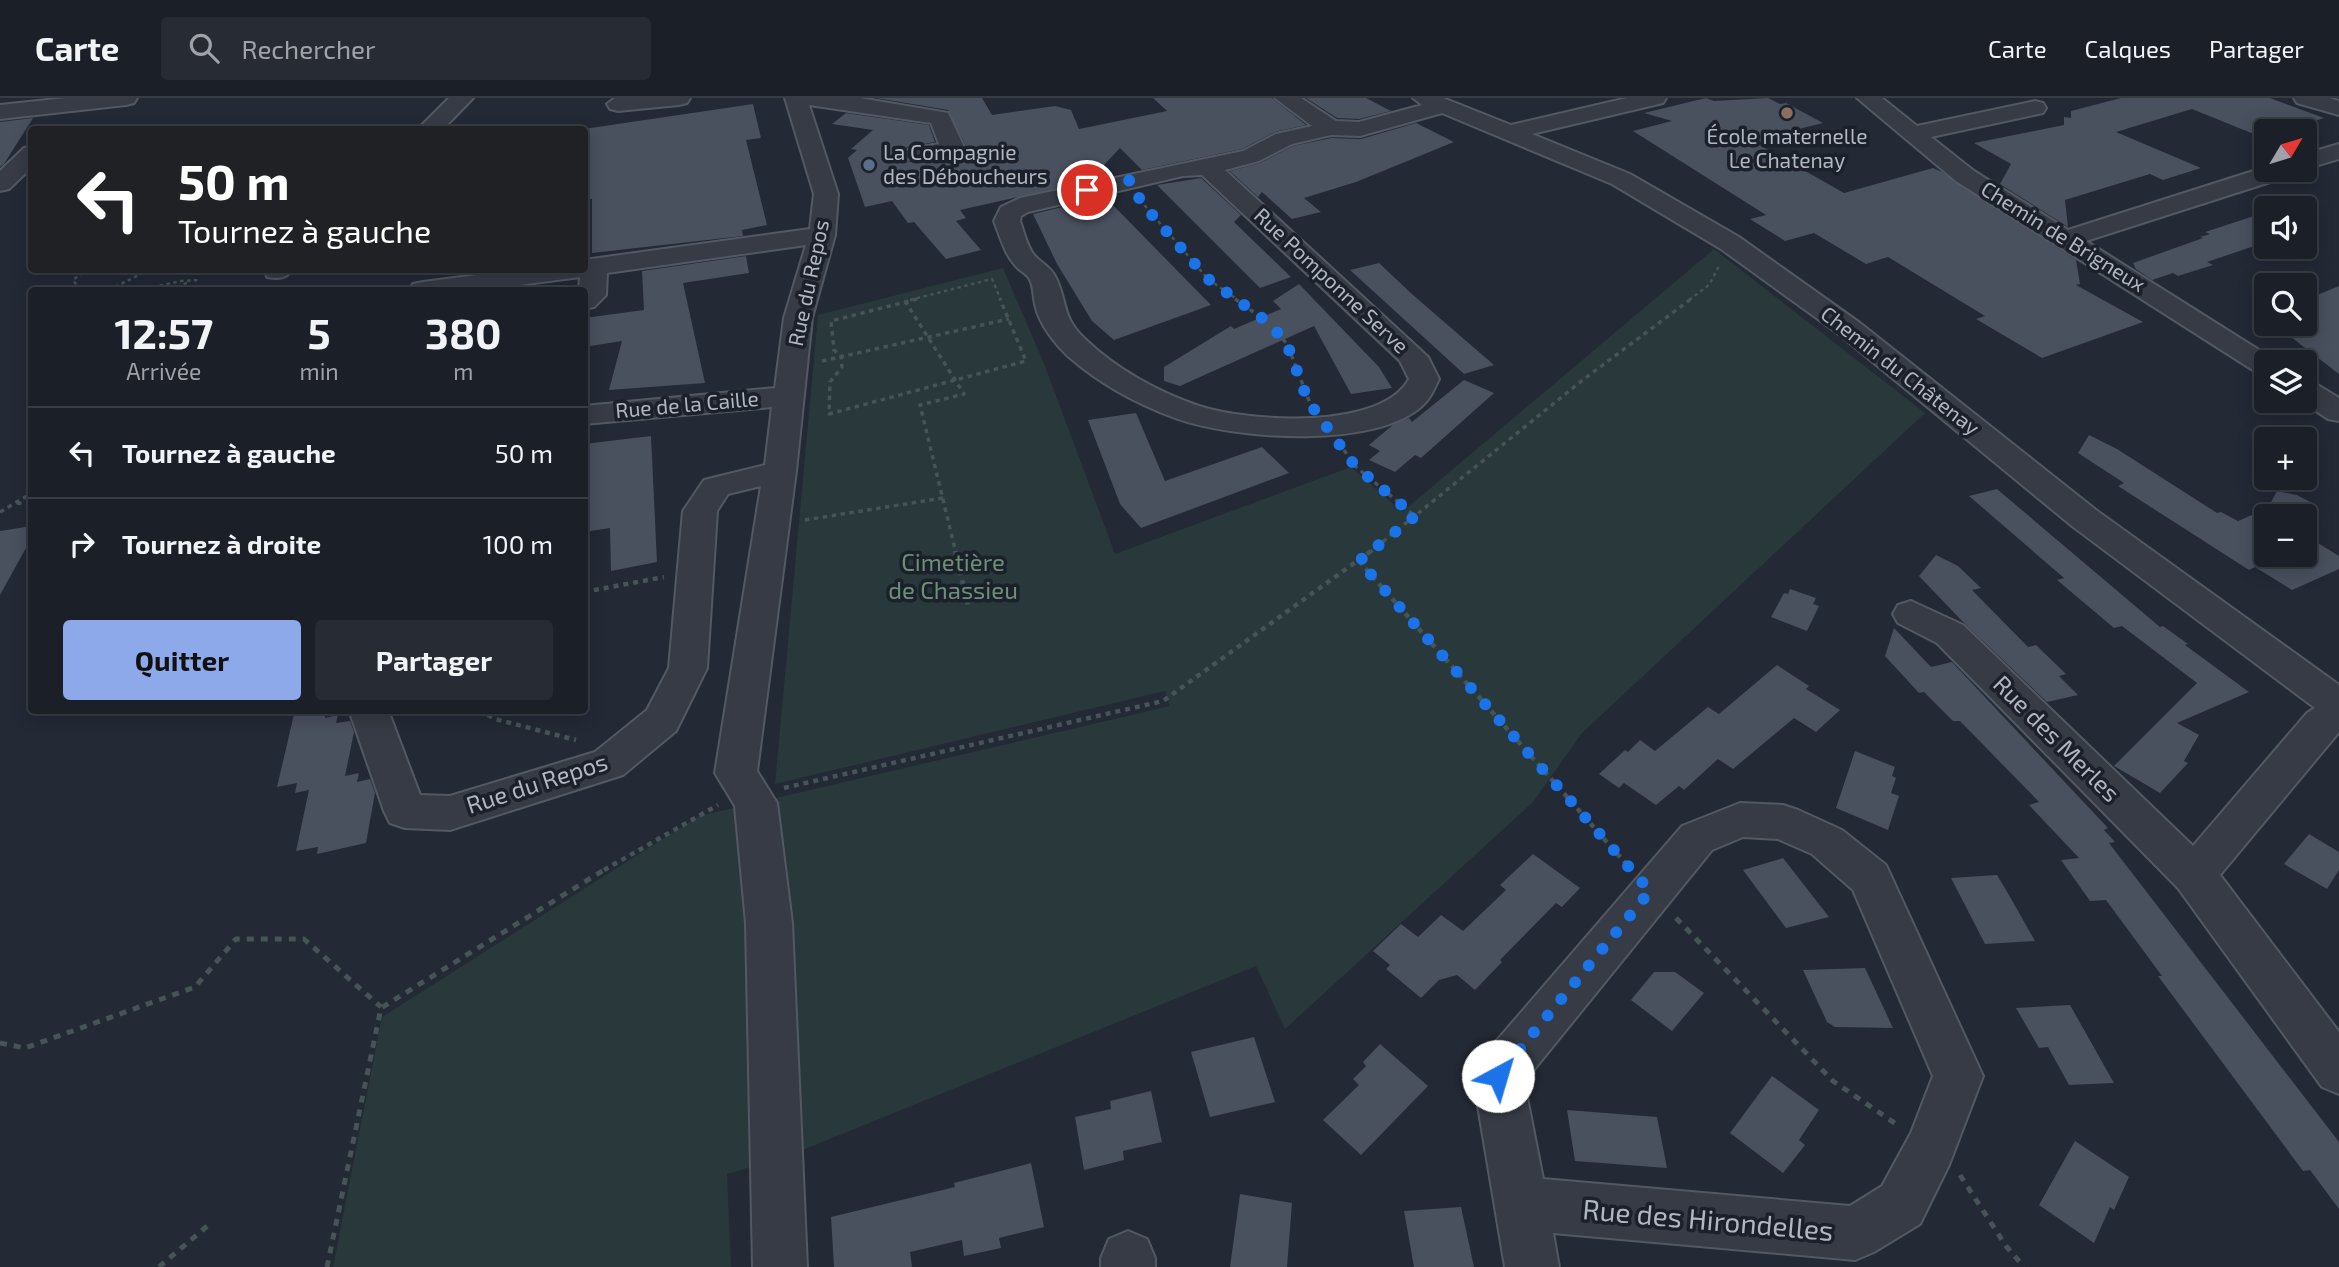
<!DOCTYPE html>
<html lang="fr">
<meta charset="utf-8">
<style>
:root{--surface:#1a1f28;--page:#272c34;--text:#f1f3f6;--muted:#9fa2a8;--line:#383d45;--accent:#8ea9e9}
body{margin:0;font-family:"Exo 2",sans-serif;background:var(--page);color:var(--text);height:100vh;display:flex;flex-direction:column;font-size:26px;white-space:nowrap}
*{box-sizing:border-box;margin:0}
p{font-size:23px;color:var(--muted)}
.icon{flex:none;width:38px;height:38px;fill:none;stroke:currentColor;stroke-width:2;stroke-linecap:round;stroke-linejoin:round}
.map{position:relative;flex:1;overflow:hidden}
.details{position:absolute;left:28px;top:189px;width:560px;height:427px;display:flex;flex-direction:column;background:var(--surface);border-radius:7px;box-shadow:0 4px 18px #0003,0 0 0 2px var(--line)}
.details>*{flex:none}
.guide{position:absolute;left:28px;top:28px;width:560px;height:147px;border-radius:7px;box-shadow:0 4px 18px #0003,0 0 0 2px var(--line);background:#202124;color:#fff;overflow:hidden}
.needle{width:46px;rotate:52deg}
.fabs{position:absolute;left:2254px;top:21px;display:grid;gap:14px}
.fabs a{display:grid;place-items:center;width:63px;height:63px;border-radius:7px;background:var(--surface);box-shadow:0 4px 18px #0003,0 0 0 2px var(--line);font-size:35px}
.pin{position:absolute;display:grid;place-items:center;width:60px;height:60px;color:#fff;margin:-30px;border:4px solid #fff;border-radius:50%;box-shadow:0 2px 7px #0007}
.me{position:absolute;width:77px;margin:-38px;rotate:39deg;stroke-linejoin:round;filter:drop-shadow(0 0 5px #0008)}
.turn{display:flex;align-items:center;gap:24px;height:147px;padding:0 35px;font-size:32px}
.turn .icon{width:91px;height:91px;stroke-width:2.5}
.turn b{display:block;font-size:49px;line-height:60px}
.eta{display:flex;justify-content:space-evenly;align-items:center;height:119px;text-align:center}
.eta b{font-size:42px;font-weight:700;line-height:49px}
.button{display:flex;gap:14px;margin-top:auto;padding:14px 35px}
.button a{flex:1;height:80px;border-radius:7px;background:var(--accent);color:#111;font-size:28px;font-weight:700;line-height:80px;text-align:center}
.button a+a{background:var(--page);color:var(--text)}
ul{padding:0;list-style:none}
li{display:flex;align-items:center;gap:21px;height:91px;padding:0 35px;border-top:2px solid var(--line)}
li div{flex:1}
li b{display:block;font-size:26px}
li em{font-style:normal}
header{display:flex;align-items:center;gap:42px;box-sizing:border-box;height:98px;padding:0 35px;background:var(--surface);border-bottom:2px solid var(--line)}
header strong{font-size:33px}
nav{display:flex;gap:38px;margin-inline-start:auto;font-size:24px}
.search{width:490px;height:63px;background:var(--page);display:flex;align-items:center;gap:18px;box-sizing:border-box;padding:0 24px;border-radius:7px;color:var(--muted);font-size:26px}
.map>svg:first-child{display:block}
</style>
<header>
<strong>Carte</strong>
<div class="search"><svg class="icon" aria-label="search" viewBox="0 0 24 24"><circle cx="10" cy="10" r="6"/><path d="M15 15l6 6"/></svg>Rechercher</div>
<nav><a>Carte</a><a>Calques</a><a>Partager</a></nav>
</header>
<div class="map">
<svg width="2339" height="1169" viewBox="0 0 2339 1169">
<rect width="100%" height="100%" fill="#232935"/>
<polygon fill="#29383a" points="1714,151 1925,315 1582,635 1533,704 1285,931 1256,868 788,1058 727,1076 731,1169 333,1169 382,919 699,718 1170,608 1165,593 775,686 818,217 1003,170 1045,268 1115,456 1351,369 1402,414"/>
<g fill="#49505e">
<polygon points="876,0 982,0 992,17 1055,8 1071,12 1079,31 1167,13 1153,0 1272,0 1306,27 1275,34 1242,51 1142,72 1120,50 1089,83 960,112 966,120 956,123 981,152 946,161 914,124 908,125 892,103 865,109 848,60 857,52 851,51 873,32 832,26 846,15 929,27 935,44 907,49 902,56 909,64 928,65 955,60 963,58 967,50 948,12"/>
<polygon points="1306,0 1366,0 1391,13 1359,21 1337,20"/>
<polygon points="1706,0 1714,3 1768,0 1780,6 1786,5 1823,25 1761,40 1765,43 1756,45 1844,95 1933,70 1942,74 2076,162 2080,186 2076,187 2143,224 2042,260 1976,221 1985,218 1888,159 1866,166 1814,135 1785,143 1750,121 1766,117 1633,33 1672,23 1644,15"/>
<polygon points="2121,0 2270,0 2324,20 2283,33 2266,33 2266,41 2192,11 2116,34 2201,70 2163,82 2150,76 2065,102 2068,129 2000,86 2011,66 1974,45 2064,27 2064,19 2071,20 2071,13"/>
<polygon points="753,6 761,40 746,42 767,127 742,132 743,138 592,155 592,101 584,101 584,31"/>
<polygon points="33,20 4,66 0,69 0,24"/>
<polygon points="1416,25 1454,44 1356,84 1304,100 1321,114 1292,121 1262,94 1258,99 1230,73 1260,65 1293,48 1331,40 1361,41"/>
<polygon points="1201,80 1241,117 1234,124 1291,179 1260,190 1157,87"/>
<polygon points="1105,99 1211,207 1114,242 1092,223 1057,166 1033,116"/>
<polygon points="2266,114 2266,144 2207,164 2213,167 2178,178 2173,175 2152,182 2136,171 2133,165 2203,140 2200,139 2210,136 2205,134"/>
<polygon points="746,158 749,175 683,185 705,285 609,292 622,243 584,249 584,220 644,212 642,173"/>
<polygon points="1379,165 1413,197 1494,267 1464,276 1350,172"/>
<polygon points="1299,186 1379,269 1392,290 1351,296 1314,228 1180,288 1164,283 1164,269 1231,228 1234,231 1281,211 1273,203"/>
<polygon points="2339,188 2339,276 2274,226 2305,226 2305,202"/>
<polygon points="1464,282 1494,295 1421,360 1415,357 1395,374 1369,362 1380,353 1369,347 1394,326 1409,320 1412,324"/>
<polygon points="1136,315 1165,383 1262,349 1289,375 1141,430 1120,406 1088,322"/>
<polygon points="2089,337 2117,351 2217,415 2221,414 2238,423 2268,410 2277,393 2297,397 2314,406 2300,418 2266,418 2266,457 2305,457 2305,437 2339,458 2339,471 2292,492 2255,469 2249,472 2118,388 2124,385 2078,355"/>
<polygon points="651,338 657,464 611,473 610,430 584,434 584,346"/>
<polygon points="1997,391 2160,529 2163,528 2188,546 2185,547 2249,594 2177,625 2199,637 2184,663 2188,665 2160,695 2114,668 2197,585 2122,528 2114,530 2057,482 2064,480 1969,398"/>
<polygon points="32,428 32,439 0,497 0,433"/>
<polygon points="1936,457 1958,468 1981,490 1972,492 2028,549 2036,547 2066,576 2059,578 2078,597 2047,604 1962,523 1919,478"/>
<polygon points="1790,491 1816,500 1813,506 1819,508 1807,533 1771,519 1784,495 1788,496"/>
<polygon points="1894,530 1931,569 1952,564 2108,730 2104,732 2115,744 2109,745 2339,1044 2339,1111 2310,1072 2303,1073 2158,878 2162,878 2106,802 2090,803 2061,762 2079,760 2029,707 2039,704 1960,623 1953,623 1924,594 1919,595 1885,558"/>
<polygon points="1777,567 1809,588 1806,591 1840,612 1816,634 1794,620 1733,671 1718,661 1684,692 1679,688 1656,707 1624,685 1619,690 1599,676 1625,652 1628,654 1640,642 1655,653 1708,609 1719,616"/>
<polygon points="295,612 326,612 325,620 338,617 336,625 350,623 354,634 345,678 359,675 357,684 370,681 375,695 366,745 317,756 318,749 296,753 309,692 295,695 297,685 277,689"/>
<polygon points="1855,653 1895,669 1892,678 1896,680 1891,695 1899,698 1888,732 1836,710"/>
<polygon points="2309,736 2339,754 2339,772 2327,791 2284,766"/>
<polygon points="1533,756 1580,790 1562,809 1556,805 1500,862 1502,864 1475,892 1457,877 1439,882 1421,900 1386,871 1390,867 1373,853 1401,826 1418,839 1441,817 1463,833 1506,792 1500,787"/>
<polygon points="1783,760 1829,819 1786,830 1743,772"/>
<polygon points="1997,777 2009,797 2035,843 1985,846 1951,780"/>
<polygon points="1865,870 1893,930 1835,929 1827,924 1803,872"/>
<polygon points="1654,874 1675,874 1704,895 1672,933 1631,902"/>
<polygon points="2070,907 2114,985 2069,987 2048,949 2039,950 2016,910"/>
<polygon points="1254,939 1275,1004 1210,1019 1191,954"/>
<polygon points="1380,946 1428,988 1361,1057 1323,1022 1359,987 1353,981 1366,968 1363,964"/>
<polygon points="1772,978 1819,1012 1799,1042 1805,1047 1783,1075 1730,1035"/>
<polygon points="1151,993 1162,1044 1123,1053 1124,1062 1084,1072 1075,1019 1111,1011 1110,1003"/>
<polygon points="1567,1012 1657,1019 1667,1070 1575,1063"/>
<polygon points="2075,1043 2129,1079 2114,1112 2110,1109 2094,1145 2039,1107"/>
<polygon points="1031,1065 1044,1129 999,1140 1001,1150 964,1158 962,1142 910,1154 912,1169 834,1169 831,1119 955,1089 954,1085"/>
<polygon points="1240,1096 1292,1105 1287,1169 1230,1169"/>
<polygon points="1461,1109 1474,1169 1414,1169 1404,1113"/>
</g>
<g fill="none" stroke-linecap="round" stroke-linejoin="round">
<g stroke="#535963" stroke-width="4">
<g id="minor">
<polygon points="66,0 137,0 134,5 126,7 0,21 0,7"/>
<polygon points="449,0 473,0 442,32 417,32"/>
<polygon points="615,0 690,0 687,5 679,7 618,13 610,11 607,6"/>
<path d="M785 0H860L948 15 965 51 961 56C945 60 925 65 909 61L905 56 909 51 939 46 931 25 809 7 838 96 835 137 812 220 796 373 757 673 777 705 792 825 807 1169H753L746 825 735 708 715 675 761 388 728 396 717 413 707 570 676 633 623 677 450 732 405 730 390 725 384 713 349 612H388L420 697 450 698 595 654 647 612 669 570 683 413 704 382 765 367 772 309 584 326V308L775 290 784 220 806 147 607 175 606 197 594 209 584 211V192H579L580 179 481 192H409L413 186 423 184 516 172H584V162L810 131 814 96Z"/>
<path d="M1275 0H1301L1336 23 1359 24 1422 7 1413 0H1443L1511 27 1627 0H1666L1663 5 1532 36 1630 76 1739 139 1860 225 2096 412 2339 587V634L2220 777 2339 934V996L2322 989 2178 790 1937 545 1898 525 1893 516 1898 507 1911 503 1963 527 2193 748 2307 615 2315 610 2072 428 1840 237 1721 151 1612 86 1442 15 1360 38 1331 37 1292 46 1259 63 1225 72 1428 259 1439 281C1435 289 1432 297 1426 304 1382 353 1231 341 1175 320 1137 306 1100 286 1069 259 1055 246 1039 226 1035 206 1033 198 1034 188 1029 180 1026 175 1018 172 1014 166 1004 154 1000 138 994 123L1001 109 1020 100 1243 53 1276 36 1312 28ZM1202 77 1400 263 1409 281C1381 333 1248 324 1199 308 1158 294 1116 271 1085 241 1061 218 1068 205 1056 180 1051 169 1042 166 1034 157 1027 148 1024 134 1020 123L1021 118 1028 114 1183 78Z"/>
<polygon points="1857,0 1882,0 1917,28 2035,3 2043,5 2046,10 2043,15 1931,39 1974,73 2068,132 2266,69 2266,72 2295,72 2292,77 2086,143 2278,264 2266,264 2266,277 2256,274 1956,83"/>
<polygon points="2294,0 2329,0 2339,3 2339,17 2297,5"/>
<polygon points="2339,46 2339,61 2305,71 2305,56"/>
<polygon points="32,48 32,69 9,91 0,93 0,73 24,50"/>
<path d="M265 172H292C286 181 278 181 267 179Z"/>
<polygon points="2305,283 2316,286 2339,300 2339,323 2328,321 2301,303 2305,303"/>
<path d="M1740 705 1783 707 1798 712 1842 732 1886 767 1983 978 1949 1067 1920 1126 1874 1154 1855 1162 1553 1135 1559 1169H1505L1473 978 1480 962 1682 728ZM1743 739 1778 741 1812 756 1853 792 1933 978 1911 1035 1882 1088 1850 1108 1543 1081 1524 984 1712 752Z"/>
<polygon points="1128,1133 1147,1141 1155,1160 1155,1169 1101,1169 1101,1160 1109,1141"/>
</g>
</g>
<g stroke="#465457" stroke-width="2.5" stroke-dasharray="3.5 3.5" stroke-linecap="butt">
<polyline points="1140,102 1208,181 1238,202"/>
<polyline points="80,192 73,182 86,172"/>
<polyline points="109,192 149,172"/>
<polyline points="139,192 181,183 201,182"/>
<polyline points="171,192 188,184"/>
<polyline points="910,202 992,181 1001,202"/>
<polyline points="1689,202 1709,187 1719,168"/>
</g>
<g stroke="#465457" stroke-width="3.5" stroke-dasharray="4.5 4.5" stroke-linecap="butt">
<polyline points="917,201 831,223 834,252 841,258 842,269 830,284 829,316 1026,263 1000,201"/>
<polyline points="1235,201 1269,225 1287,246 1310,305"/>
<polyline points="905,203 964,296 920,307 956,455"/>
<polyline points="822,263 1009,221"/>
<polyline points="1344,352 1355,368 1415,418"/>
<polyline points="17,405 32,407"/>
<polyline points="0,414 32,395"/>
<polyline points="805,422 943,400"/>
<polyline points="1369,455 1584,281 1691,201"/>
</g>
<g stroke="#465457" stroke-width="4.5" stroke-dasharray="5 5" stroke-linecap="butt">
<polyline points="955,453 968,507"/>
<polyline points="1359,463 1627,767"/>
<polyline points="584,494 664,479"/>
<polyline points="479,612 495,621 576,642"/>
<polyline points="784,690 1163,603 1371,453"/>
<polyline points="604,772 718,707"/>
</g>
<g stroke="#465457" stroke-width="5" stroke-dasharray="7 7" stroke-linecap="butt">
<polyline points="1676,820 1833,983 1899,1028"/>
<polyline points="0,945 25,950 195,889 236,841 304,841 381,909"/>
<polyline points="1960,1077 2006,1148 2024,1169"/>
<polyline points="159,1169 212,1124"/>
<polyline points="327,1169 381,910 607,770"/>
</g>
<use href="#minor" fill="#363b45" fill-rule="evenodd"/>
</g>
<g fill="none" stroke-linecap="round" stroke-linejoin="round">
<polyline stroke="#1a73e8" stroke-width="12" stroke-dasharray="0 21.6" points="1087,92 1131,82 1141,104 1208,181 1269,225 1287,246 1308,303 1355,368 1415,418 1359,463 1650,793 1498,978"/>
</g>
<circle fill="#8d6e63" stroke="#1b202a" stroke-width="2.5" cx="1787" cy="15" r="7"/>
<circle fill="#5c6f8a" stroke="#1b202a" stroke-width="2.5" cx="869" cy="67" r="7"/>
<g text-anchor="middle" stroke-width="7" stroke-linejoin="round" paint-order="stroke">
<g font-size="21" fill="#b0b6c2" stroke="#1b202a">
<text x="1787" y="46">École maternelle<tspan x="1787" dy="24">Le Chatenay</tspan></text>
<text x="883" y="62" text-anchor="start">La Compagnie<tspan x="883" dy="24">des Déboucheurs</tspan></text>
</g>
<g font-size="21" fill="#b0b6c2" stroke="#1b202a">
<text transform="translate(2063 139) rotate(32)" y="7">Chemin de Brigneux</text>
<text transform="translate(1331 183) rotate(43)" y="7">Rue Pomponne Serve</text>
<text transform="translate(809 185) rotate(-78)" y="7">Rue du Repos</text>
<text transform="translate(1900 273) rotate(38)" y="7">Chemin du Châtenay</text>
<text transform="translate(687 307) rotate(-5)" y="7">Rue de la Caille</text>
</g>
<g font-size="24" fill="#6b8f77" stroke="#1b202a">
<text x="953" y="473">Cimetière<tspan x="953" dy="28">de Chassieu</tspan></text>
</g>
<g font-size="24" fill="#b0b6c2" stroke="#1b202a">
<text transform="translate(2056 641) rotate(45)" y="8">Rue des Merles</text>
<text transform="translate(537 686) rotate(-18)" y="8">Rue du Repos</text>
</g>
<g font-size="28" fill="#b0b6c2" stroke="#1b202a">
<text transform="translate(1708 1122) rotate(5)" y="10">Rue des Hirondelles</text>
</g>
</g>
</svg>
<div class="fabs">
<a><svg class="needle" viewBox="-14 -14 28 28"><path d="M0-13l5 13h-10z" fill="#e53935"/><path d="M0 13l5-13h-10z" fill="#9fa2a8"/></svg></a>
<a><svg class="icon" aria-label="sound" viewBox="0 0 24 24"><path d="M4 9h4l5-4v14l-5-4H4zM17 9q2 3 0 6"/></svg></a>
<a><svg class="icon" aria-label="search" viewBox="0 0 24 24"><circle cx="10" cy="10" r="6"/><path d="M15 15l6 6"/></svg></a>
<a><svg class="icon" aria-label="layers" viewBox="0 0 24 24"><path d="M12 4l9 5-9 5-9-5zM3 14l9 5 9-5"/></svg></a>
<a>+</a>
<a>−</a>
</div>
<div class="pin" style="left:1087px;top:92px;background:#d93025"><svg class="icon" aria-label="arrive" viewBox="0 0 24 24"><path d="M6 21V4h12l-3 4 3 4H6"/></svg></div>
<svg class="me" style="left:1498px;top:978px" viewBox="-20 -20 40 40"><circle r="19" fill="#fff"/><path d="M0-13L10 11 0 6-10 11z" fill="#1a73e8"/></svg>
<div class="guide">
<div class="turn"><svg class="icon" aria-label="left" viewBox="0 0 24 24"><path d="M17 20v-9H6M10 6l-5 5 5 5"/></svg><div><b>50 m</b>Tournez à gauche</div></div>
</div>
<section class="details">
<div class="eta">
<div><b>12:57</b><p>Arrivée</p></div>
<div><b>5</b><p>min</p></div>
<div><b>380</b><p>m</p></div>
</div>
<ul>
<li><svg class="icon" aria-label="left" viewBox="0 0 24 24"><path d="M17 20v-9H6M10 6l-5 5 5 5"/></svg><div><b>Tournez à gauche</b></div><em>50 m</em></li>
<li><svg class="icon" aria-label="right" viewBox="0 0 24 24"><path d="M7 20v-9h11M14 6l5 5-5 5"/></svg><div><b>Tournez à droite</b></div><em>100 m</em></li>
</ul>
<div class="button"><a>Quitter</a><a>Partager</a></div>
</section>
</div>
